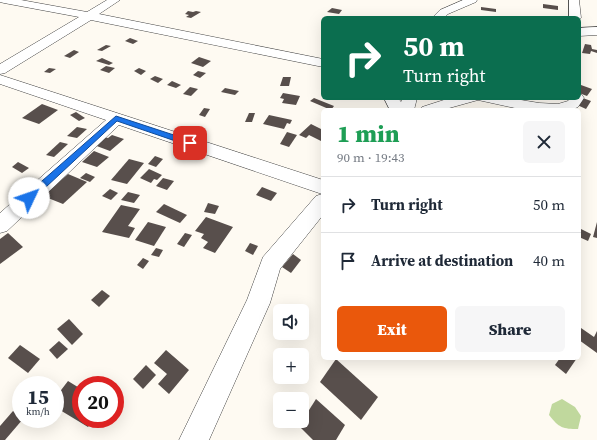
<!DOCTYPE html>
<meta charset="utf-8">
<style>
:root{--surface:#fff;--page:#f6f6f7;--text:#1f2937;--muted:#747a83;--line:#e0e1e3;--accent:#ea580c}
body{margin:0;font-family:"Source Serif 4",serif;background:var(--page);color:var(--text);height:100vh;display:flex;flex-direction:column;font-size:15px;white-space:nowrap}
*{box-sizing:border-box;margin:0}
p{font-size:13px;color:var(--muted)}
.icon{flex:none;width:22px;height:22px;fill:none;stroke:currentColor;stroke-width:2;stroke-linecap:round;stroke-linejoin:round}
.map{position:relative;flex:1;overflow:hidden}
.side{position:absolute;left:321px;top:108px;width:260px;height:252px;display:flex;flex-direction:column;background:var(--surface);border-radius:6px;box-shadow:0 4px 16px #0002}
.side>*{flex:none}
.top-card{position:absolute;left:321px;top:16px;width:260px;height:84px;border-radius:6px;box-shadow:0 4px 16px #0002;background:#0b6e4f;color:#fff;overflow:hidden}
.controls{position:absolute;left:273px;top:304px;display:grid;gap:8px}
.controls a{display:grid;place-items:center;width:36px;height:36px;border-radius:6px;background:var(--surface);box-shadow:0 4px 16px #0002;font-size:20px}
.speed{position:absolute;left:12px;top:376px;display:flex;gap:8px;font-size:20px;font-weight:700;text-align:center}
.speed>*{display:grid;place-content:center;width:52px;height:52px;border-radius:50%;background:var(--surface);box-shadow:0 4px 16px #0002;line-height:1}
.speed small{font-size:10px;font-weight:400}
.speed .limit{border:6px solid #d22;background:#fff;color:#111}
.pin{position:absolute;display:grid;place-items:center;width:34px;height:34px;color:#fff;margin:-17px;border-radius:8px;box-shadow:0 2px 6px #0006}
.me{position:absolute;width:44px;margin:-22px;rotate:48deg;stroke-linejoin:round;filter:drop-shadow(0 0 3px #0008)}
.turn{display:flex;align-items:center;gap:14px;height:84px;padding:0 16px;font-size:18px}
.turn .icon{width:52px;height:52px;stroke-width:2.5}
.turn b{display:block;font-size:28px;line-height:34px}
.round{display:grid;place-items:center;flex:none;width:42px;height:42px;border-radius:6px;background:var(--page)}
.headline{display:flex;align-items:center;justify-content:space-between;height:68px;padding:0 16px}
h1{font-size:24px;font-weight:800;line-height:30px;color:#1e9e55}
.action{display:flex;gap:8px;margin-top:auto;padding:8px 16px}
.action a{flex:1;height:46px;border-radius:6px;background:var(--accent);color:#fff;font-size:16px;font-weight:800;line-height:46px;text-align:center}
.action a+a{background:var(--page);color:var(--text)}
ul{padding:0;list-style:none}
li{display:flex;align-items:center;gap:12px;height:56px;padding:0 16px;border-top:1px solid var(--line)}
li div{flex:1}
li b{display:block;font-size:15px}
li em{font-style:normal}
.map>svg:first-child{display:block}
</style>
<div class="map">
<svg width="597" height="440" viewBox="0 0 597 440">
<rect width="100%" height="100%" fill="#fefaf2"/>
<path fill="#c0d89d" d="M562 399 575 407 581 416 578 429C563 429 559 428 549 415L552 404Z"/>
<g fill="#584f4c">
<polygon points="543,4 558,6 558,10 543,8"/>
<polygon points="481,7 496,9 496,12 481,10"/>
<polygon points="332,8 342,10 339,14 327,12"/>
<polygon points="188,11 193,12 196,11 201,12 191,18 186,17 189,15 185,14"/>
<polygon points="130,38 138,41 133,44 125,41"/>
<polygon points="585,44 591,45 592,49 597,50 597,53 591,51 590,54 582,53"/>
<polygon points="106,45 111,46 102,51 97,50"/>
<polygon points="74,50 79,52 70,58 64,56"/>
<polygon points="199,57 211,61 203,67 191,63"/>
<polygon points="102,58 113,63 109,65 96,61"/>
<polygon points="106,66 115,68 109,73 100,70"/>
<polygon points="49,68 56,69 50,73 44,72"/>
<polygon points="139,68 146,71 141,75 134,71"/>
<polygon points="198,71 206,73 200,78 193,75"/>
<polygon points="155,76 163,79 158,83 150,79"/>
<polygon points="283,77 291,77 289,86 280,86"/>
<polygon points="172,81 181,85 176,88 167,85"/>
<polygon points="581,85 592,89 587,96 579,93"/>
<polygon points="190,87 198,89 191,96 183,94"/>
<polygon points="225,88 239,91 235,95 221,92"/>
<polygon points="283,93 300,96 296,105 282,103 284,99 280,98"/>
<polygon points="580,97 591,101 586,109 575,104"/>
<polygon points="314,98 334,106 331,110 310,101"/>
<polygon points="42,104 58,110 39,124 22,118"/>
<polygon points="204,108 210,109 205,117 199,115"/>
<polygon points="76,112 85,118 79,121 70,115"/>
<polygon points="249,113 255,113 252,122 245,122"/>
<polygon points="269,115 292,120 290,124 287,123 284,129 263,124"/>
<polygon points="311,124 323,130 323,142 309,135 306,138 299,135"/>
<polygon points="77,127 87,129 77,138 67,136"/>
<polygon points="287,132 297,135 289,147 280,144"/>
<polygon points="112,135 124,139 110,151 94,145 104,137 108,138"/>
<polygon points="60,142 68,144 54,157 46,155"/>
<polygon points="94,151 109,157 97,167 82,162"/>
<polygon points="155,156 163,159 156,167 148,164"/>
<polygon points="129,159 144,163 127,184 111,180"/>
<polygon points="18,162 29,168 22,173 12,167"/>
<polygon points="149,169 162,175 157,180 154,179 151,183 140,178"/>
<polygon points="86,173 95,177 90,182 80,178"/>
<polygon points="68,174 87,182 63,204 43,196"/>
<polygon points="163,178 174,181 167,190 156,186"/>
<polygon points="262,187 277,193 271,201 256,195"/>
<polygon points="110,189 118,193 111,200 102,196"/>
<polygon points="128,192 140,195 134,203 121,200"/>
<polygon points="208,203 219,206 215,214 204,212"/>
<polygon points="164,204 187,215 180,223 156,212"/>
<polygon points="121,205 140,209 128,226 135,228 129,238 102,232"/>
<polygon points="206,217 233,227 215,253 203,248 208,242 201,238 204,234 195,231"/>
<polygon points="148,222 166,227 154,246 135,240"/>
<polygon points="597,222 597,238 593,237"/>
<polygon points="579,228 591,234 588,241 579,237"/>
<polygon points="8,233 23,247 0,264 0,239"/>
<polygon points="185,233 192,235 184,247 177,244"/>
<polygon points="250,243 258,246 253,255 245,251"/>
<polygon points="156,248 163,250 159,257 151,255"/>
<polygon points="293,254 301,260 291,273 282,267"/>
<polygon points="143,258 149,261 143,269 137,265"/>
<polygon points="102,290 110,296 99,307 91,300"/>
<polygon points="69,319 83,334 72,345 57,329"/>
<polygon points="581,328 594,337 597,331 597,353 579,340 579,333"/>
<polygon points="59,341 68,349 57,359 49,350"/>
<polygon points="20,345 40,359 28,373 8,358"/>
<polygon points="166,350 189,370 169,394 158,384 167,374 154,363"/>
<polygon points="560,358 577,358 566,374 555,365"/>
<polygon points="336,359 378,397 361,420 320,382"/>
<polygon points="146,365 156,375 143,389 133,379"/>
<polygon points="68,381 81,389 81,419 93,419 88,427 55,407 55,398"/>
<polygon points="316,399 345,425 336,440 313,440 299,426"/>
<polygon points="13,411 23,419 5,440 0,440 0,426"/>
</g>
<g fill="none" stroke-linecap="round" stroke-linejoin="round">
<g stroke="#424242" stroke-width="1">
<g id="minor">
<polygon points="0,0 21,0 87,12 107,0 120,0 99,14 323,59 323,67 91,20 5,73 0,74 0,64 79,17 4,3 0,2"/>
<polygon points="463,0 477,0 476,2 448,14 444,18 432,18 440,10"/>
<polygon points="569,0 579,0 581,18 579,20 579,18 569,18"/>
<polygon points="597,27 597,35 579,36 579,28"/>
<polygon points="0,75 323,180 323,215 280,269 270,303 209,440 179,440 247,300 263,257 316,196 322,194 119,125 7,231 0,233 0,213 106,120 0,84"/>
<polygon points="579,94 582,95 584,98 578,107 571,110 524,110 478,100 442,110 419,110 422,107 450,98 509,98 539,103 558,104 568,101 570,98 579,98"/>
<polygon points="384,98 398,98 401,102 403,98 417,98 414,110 390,110"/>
</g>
</g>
<use href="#minor" fill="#fff" fill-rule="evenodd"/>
</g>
<polygon fill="#1a73e8" stroke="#114b97" points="116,116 192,141 194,143 190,146 117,121 32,200 26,200 25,198 26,195"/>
</svg>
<div class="controls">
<a><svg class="icon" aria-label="sound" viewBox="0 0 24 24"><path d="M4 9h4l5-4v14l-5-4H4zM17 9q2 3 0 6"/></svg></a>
<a>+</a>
<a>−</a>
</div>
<div class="speed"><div>15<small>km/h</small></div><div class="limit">20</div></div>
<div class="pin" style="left:190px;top:143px;background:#d93025"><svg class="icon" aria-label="arrive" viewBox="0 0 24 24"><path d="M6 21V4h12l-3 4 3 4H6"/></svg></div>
<svg class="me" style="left:29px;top:198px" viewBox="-20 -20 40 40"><circle r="19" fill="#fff"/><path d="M0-13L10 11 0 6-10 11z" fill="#1a73e8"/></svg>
<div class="top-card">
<div class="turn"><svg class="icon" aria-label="right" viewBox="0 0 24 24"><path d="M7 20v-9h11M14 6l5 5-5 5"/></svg><div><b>50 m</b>Turn right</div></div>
</div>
<section class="side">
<div class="headline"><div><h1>1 min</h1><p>90 m · 19:43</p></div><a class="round"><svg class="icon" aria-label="close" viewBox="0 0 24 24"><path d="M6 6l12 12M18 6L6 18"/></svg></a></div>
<ul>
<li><svg class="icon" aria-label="right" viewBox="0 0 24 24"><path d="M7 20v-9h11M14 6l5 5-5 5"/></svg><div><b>Turn right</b></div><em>50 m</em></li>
<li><svg class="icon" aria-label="arrive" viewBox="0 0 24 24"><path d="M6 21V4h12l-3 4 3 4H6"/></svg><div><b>Arrive at destination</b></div><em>40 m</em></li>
</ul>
<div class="action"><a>Exit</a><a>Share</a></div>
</section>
</div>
